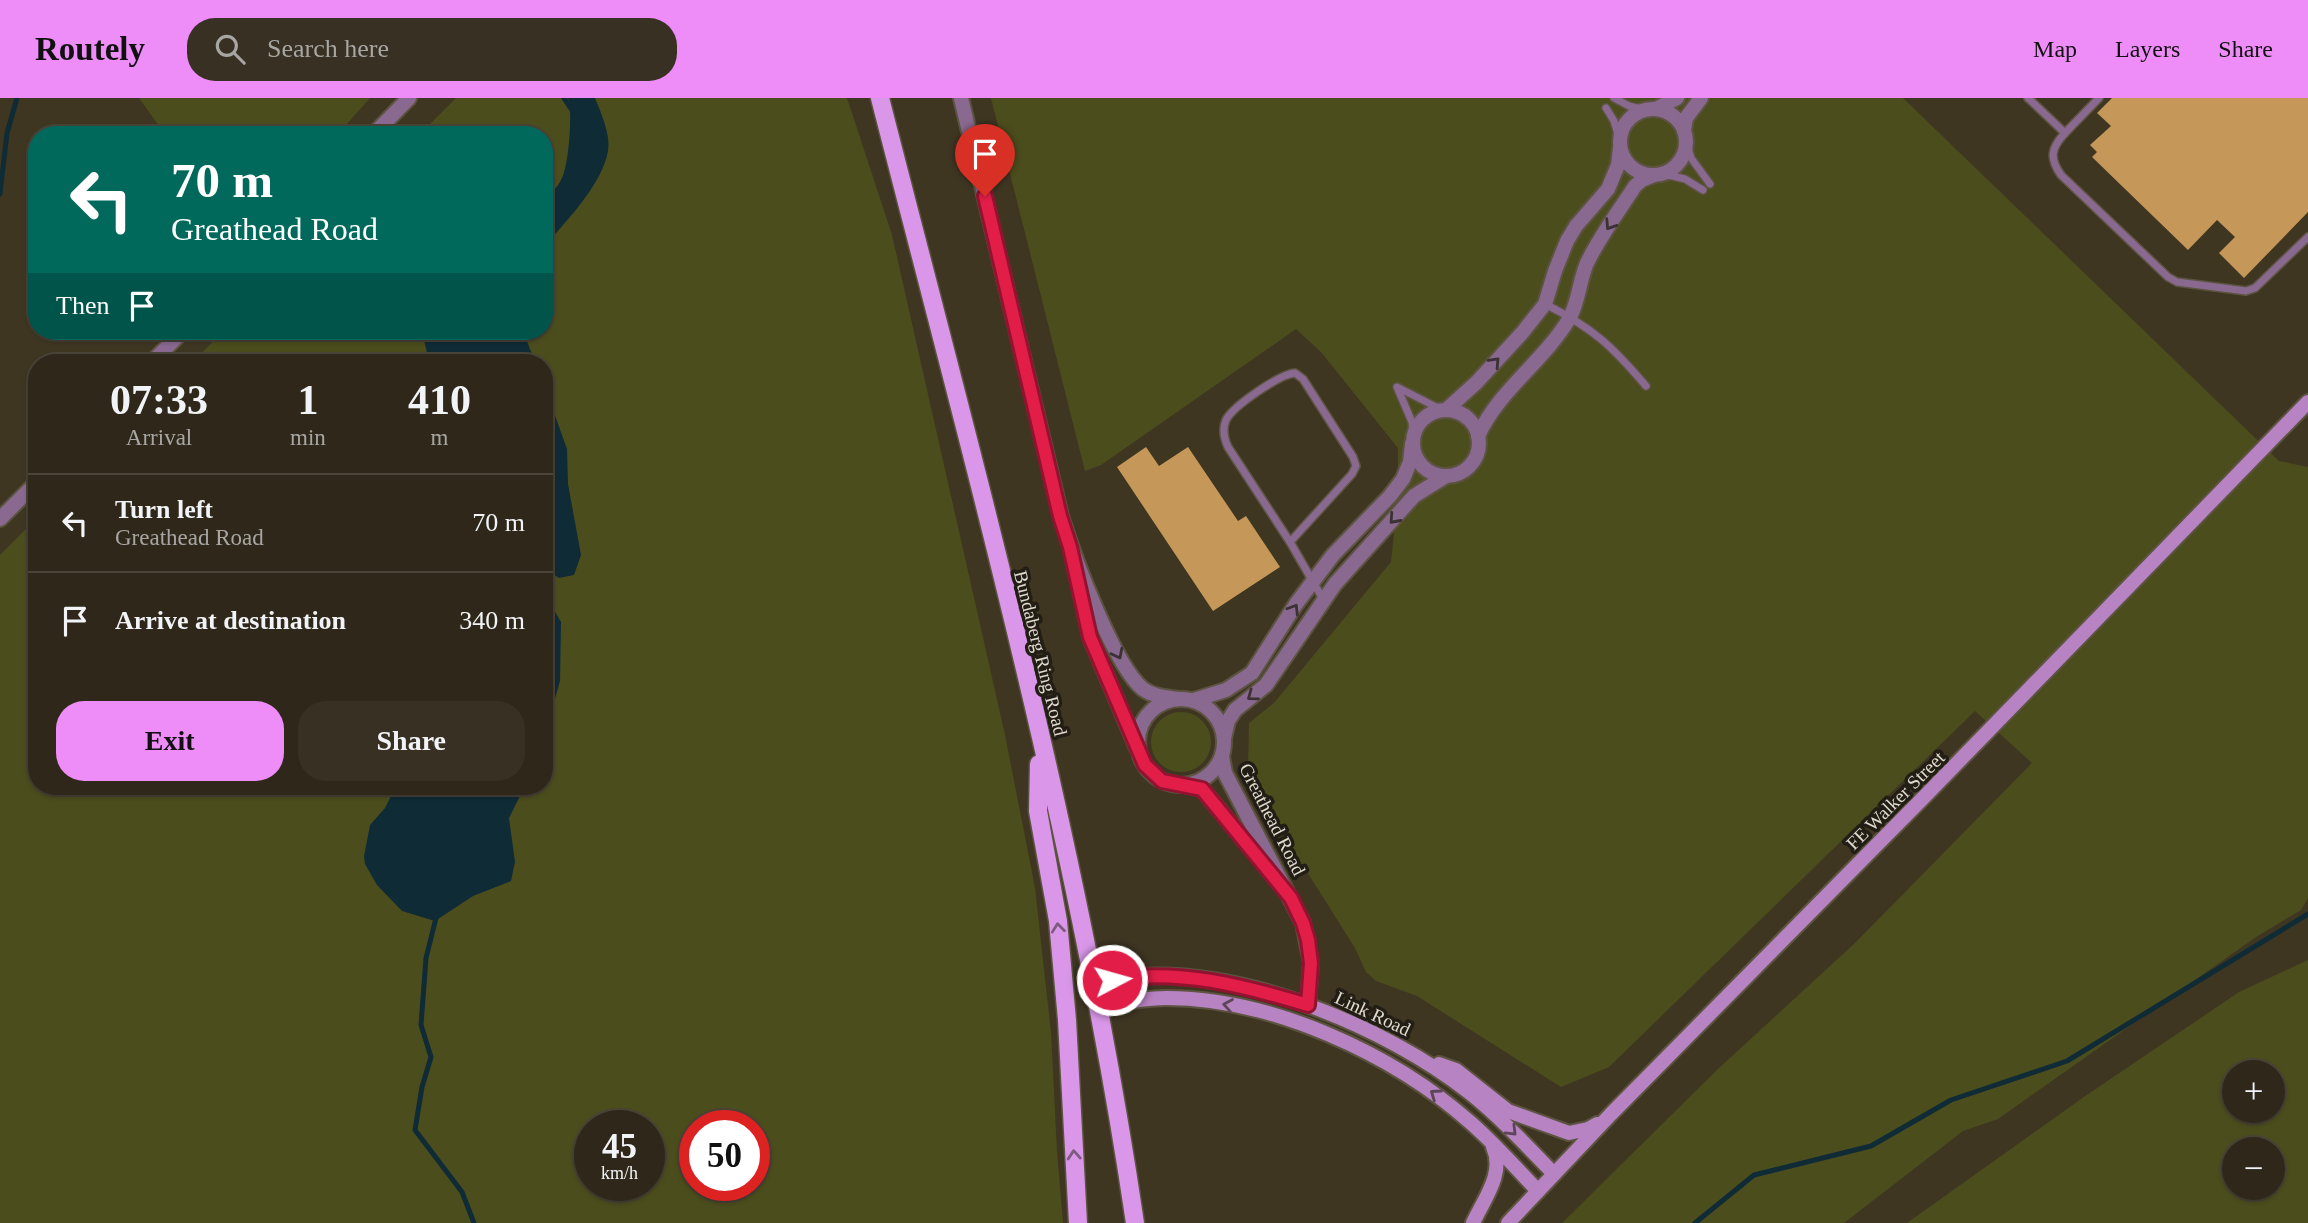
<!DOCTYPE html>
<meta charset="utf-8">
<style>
:root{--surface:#2f281a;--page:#373023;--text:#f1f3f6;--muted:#a7a6a2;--line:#4a4439;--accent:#ee8cf8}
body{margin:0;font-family:Georgia,serif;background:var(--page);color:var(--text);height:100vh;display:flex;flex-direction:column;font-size:26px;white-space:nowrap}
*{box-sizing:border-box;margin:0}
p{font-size:23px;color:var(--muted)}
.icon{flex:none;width:38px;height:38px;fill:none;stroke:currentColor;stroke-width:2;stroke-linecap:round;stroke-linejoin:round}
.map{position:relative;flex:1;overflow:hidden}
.sheet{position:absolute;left:28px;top:256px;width:525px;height:441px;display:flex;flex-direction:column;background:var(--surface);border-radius:28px;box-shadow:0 2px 5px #0004,0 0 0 2px var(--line)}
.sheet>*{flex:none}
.top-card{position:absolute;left:28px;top:28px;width:525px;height:214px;border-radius:28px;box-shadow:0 2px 5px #0004,0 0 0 2px var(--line);background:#00695c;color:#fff;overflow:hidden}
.buttons{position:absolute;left:2222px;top:962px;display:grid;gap:14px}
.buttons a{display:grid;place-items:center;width:63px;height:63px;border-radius:50%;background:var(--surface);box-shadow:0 2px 5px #0004,0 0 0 2px var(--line);font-size:35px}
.speed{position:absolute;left:574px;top:1012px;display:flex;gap:14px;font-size:35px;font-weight:700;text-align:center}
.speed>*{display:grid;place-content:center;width:91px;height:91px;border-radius:50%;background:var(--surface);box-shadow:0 2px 5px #0004,0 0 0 2px var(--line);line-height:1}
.speed small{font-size:18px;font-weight:400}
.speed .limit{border:10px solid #d22;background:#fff;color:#111}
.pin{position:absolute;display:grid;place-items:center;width:60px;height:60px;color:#fff;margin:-72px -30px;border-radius:50% 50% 50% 0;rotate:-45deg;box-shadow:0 0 7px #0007}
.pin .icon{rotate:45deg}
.me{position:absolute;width:77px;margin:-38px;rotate:84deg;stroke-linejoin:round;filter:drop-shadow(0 0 5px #0008)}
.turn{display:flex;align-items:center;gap:24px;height:147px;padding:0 28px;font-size:32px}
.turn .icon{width:91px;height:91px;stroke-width:2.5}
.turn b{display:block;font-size:49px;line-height:60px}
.then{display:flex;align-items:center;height:66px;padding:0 28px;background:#0003;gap:14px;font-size:26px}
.eta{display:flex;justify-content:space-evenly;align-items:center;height:119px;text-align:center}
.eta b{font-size:42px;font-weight:600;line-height:49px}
.cta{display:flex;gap:14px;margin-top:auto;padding:14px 28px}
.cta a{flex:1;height:80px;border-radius:28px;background:var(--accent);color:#111;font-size:28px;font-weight:600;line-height:80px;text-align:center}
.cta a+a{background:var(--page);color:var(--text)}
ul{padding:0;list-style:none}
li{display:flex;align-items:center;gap:21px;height:98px;padding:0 28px;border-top:2px solid var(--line)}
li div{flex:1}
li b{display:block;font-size:26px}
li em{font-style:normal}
header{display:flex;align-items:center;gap:42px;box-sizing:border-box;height:98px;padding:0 35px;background:var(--accent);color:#111}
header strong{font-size:33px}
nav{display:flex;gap:38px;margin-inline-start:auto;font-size:24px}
.search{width:490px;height:63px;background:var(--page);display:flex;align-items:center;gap:18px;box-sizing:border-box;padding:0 24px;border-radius:28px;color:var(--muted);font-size:26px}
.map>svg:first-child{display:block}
</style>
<header>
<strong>Routely</strong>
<div class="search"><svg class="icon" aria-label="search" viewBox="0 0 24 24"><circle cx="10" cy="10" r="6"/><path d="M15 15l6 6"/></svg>Search here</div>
<nav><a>Map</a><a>Layers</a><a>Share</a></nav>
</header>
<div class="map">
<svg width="2308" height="1125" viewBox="0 0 2308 1125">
<rect width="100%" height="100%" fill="#3f3622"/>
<g fill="#4c4d1d" fill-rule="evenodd">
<polygon points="139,0 370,0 337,37 151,37 159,28"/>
<path d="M456 0H847L892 137 1005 637 1035 790 1051 935 1057 1054 1063 1125H0V457L37 420V688H544V264H192L224 233H544V37H419ZM590 1027H649V1087H590ZM695 1027H754V1087H695Z"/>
<polygon points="991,0 1903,0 2279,363 2308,369 2308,800 2301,812 2256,839 1998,1021 1963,1033 1844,1125 1562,1125 1718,971 1854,846 2032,665 1975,613 1609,969 1561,989 1417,898 1376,883 1366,874 1355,850 1248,680 1249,625 1274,605 1391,464 1398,397 1398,350 1321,254 1296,231 1101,367 1085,373"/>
<circle cx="1181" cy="644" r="30"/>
<path d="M2308 862V1125H1907L2081 1001 2239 894ZM2235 975H2273V1013H2235ZM2235 1052H2273V1090H2235Z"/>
</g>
<g fill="#0f2b36">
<path d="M568 0H595C601 15 611 37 608 53 602 87 566 123 544 149 544 136 540 116 546 104 549 96 557 90 561 82 569 69 573 12 568 0Z"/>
<polygon points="422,233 523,233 535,264 429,264"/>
<polygon points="544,287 567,351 568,386 581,457 574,477 559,480 544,470"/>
<polygon points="544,495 561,524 560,583 544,639"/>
<polygon points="396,688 525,688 509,720 515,764 511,783 473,798 435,823 402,813 377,787 365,766 364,758 370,727 385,710"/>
</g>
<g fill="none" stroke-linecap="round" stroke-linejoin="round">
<g stroke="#0f2b36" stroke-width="5">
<polyline points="564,0 574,15"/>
<polyline points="0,96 7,35 17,0"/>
<polyline points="437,816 426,860 421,927 431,959 422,989 415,1032 462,1094 474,1125"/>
<polyline points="1695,1125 1754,1077 1871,1048 1951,1002 2067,963 2308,816"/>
</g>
</g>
<g fill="#c59759">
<polygon points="2112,0 2308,0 2308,114 2244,180 2219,155 2235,139 2217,122 2188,152 2092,59 2097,54 2090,47 2111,28 2097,15"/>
<polygon points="1146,349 1159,368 1188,349 1238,423 1246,418 1280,469 1213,513 1117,369"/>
</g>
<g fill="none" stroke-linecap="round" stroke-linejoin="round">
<g stroke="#5c5441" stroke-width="10">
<g id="service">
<polyline points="1614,0 1629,8 1645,12"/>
<polyline points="2028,0 2065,35 2099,0"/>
<polyline points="1606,10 1614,23 1619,40"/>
<path d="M2065 35C2051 50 2049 60 2061 77L2168 179 2177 184 2246 193 2255 190 2308 139"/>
<polyline points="1686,43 1691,60 1710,86"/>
<polyline points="1664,76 1685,81 1703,92"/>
<path d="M1545 206C1593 230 1612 248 1646 288"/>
<path d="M1295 275 1303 281 1353 359 1356 368 1352 376 1290 444 1228 349C1224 340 1222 331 1226 322 1233 308 1280 276 1295 275Z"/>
<polyline points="1413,336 1412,324 1397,289 1442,312"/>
<polyline points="1290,444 1323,501"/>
</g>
</g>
<g stroke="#5c5441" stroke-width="18">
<g id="minor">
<path d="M961 0 1061 418C1073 456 1114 568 1143 591 1154 599 1165 599 1179 601"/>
<circle cx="1653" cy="44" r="33"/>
<polyline points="1656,11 1677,0"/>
<polyline points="1684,33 1686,20 1701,0"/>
<polyline points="373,37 409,0"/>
<polyline points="152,264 183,233"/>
<polyline points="1446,312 1476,285 1522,235 1545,206 1555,173 1567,143 1576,128 1608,91 1618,67 1620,50"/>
<circle cx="1446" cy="345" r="33"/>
<path d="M1478 338C1499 292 1543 264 1569 221 1579 204 1579 183 1587 165 1600 138 1619 113 1635 88L1642 82 1654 77"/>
<polyline points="0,421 37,384"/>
<polyline points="1078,482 1090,539 1137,650"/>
<circle cx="1181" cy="644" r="43"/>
<polyline points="1194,602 1226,592 1252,575 1296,506 1333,457 1390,398 1403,381 1410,364 1412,346"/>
<polyline points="1224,640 1228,623 1235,612 1266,587 1335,486 1414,398 1446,378"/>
<polyline points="1222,659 1225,675 1303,825 1311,865 1308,907"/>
<polyline points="1185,687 1202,691 1273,777"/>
</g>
</g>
<g stroke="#5c5441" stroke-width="18">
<g id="secondary">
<path d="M1093 885C1105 883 1118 880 1130 879 1240 868 1385 928 1470 995 1500 1019 1527 1048 1554 1076"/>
<path d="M1098 909C1120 905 1144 900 1166 900 1272 900 1393 956 1471 1025 1495 1046 1516 1070 1538 1093"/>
<polyline points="1439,966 1456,972 1508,1013 1569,1035 1588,1031 1597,1026"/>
<path d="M1473 1125C1484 1101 1505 1075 1493 1049"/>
<polyline points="1508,1125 1610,1017 1926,697 2308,304"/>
</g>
</g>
<g stroke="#5c5441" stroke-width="21">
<g id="primary">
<path d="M880 0C975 371 1079 745 1135 1125"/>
<polyline points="1039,666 1038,713 1058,823 1067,922 1078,1125"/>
</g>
</g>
<use href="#service" stroke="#896990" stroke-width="7"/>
<use href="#minor" stroke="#896990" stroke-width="14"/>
<use href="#secondary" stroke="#b783c2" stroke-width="14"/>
<use href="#primary" stroke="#da97e9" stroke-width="18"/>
</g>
<defs><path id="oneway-chevron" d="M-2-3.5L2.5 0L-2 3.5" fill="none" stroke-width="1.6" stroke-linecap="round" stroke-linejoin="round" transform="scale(1.75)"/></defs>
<g stroke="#3c3134">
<use href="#oneway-chevron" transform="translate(1610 127) rotate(123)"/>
<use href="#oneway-chevron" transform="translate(1495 264) rotate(-47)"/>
<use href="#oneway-chevron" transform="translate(1394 421) rotate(132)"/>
<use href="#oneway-chevron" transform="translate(1294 511) rotate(-58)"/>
<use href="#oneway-chevron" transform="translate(1118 556) rotate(63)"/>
<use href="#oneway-chevron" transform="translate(1252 598) rotate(143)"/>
</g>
<g stroke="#7e5a7f">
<use href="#oneway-chevron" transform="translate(1058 830) rotate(-96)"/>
<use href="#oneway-chevron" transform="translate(1074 1057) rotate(-94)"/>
</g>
<g stroke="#5e465a">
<use href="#oneway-chevron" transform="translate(1228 907) rotate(-170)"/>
<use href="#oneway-chevron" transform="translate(1435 996) rotate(-145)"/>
<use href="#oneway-chevron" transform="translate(1512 1033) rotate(45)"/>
</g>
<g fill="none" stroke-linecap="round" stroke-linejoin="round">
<g stroke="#92132f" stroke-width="18">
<path id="route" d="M985 98 1060 418 1070 449 1090 539 1145 667 1162 683 1202 691 1291 800 1303 825 1308 842 1311 865 1308 907C1245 888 1178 870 1112 882"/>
</g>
<use href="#route" stroke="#e11d48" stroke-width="12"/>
</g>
<g text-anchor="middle" stroke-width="7" stroke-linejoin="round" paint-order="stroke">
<g font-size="19" fill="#e0dacf" stroke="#221e15">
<text transform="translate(1041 555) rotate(76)" y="7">Bundaberg Ring Road</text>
<text transform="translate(1895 702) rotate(-45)" y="7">FE Walker Street</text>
<text transform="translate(1273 721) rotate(63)" y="7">Greathead Road</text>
<text transform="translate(1373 915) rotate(25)" y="7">Link Road</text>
</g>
</g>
</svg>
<div class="buttons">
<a>+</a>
<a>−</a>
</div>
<div class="speed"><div>45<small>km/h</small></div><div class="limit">50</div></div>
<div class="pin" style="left:985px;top:98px;background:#d93025"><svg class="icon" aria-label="arrive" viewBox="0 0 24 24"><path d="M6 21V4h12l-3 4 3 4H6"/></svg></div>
<svg class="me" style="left:1112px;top:882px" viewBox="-20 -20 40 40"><circle r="17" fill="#e11d48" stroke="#fff" stroke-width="3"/><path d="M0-11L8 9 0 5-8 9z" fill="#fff"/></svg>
<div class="top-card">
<div class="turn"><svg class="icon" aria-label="left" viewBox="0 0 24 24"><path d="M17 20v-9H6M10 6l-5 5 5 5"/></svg><div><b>70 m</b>Greathead Road</div></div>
<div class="then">Then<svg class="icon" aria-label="arrive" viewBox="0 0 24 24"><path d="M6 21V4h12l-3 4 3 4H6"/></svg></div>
</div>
<section class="sheet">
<div class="eta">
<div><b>07:33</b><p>Arrival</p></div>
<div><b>1</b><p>min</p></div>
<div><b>410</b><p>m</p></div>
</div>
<ul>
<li><svg class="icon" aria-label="left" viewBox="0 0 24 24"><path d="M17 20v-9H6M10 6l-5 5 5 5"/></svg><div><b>Turn left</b><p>Greathead Road</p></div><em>70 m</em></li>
<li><svg class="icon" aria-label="arrive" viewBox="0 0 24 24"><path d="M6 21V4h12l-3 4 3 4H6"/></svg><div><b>Arrive at destination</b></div><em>340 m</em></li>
</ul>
<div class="cta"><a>Exit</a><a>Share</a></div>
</section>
</div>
